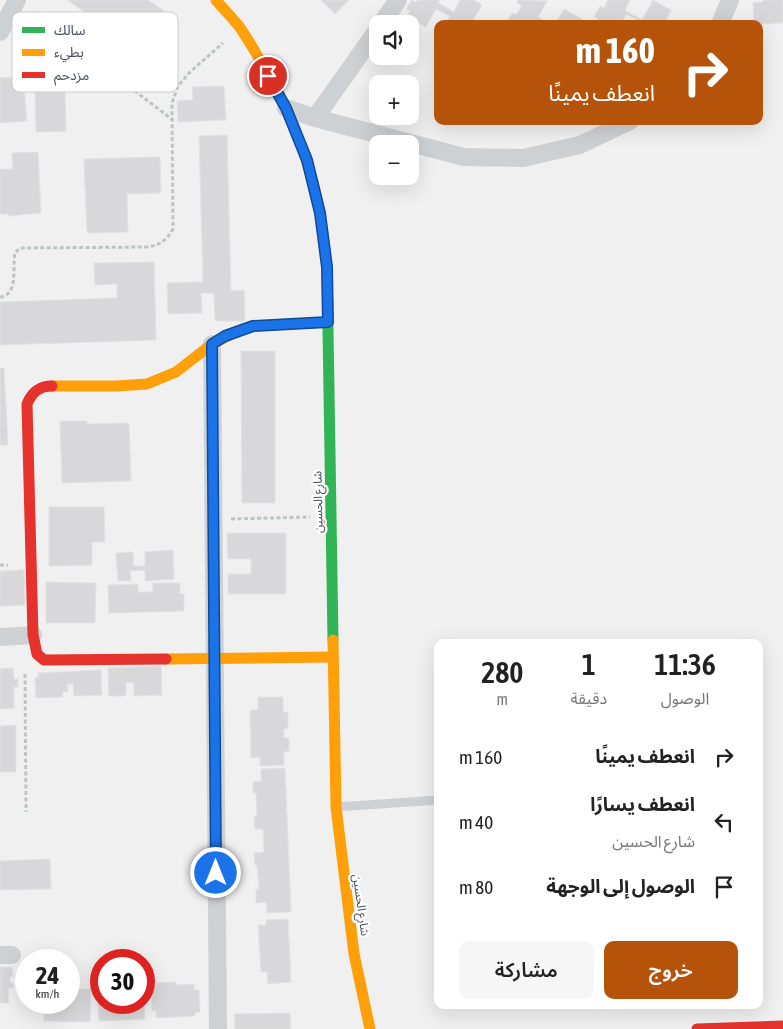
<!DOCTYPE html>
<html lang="ar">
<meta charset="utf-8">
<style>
:root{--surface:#fff;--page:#f6f6f6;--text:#222;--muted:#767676;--accent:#b45309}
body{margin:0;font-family:"Asap Condensed","Noto Sans Arabic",sans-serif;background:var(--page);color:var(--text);direction:rtl;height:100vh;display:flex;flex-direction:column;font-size:19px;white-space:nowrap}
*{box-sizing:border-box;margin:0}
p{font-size:16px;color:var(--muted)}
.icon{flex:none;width:28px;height:28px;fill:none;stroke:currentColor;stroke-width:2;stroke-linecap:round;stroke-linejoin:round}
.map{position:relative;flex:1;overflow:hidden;direction:ltr}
.drawer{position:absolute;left:434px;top:639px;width:329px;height:370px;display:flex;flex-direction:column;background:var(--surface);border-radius:10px;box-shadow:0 5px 20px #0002;direction:rtl}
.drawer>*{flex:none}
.top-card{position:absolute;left:434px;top:20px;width:329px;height:105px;border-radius:10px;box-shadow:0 5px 20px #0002;direction:rtl;background:#b45309;color:#fff;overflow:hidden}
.tools{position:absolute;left:369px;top:15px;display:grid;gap:10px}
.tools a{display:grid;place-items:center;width:50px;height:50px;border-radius:10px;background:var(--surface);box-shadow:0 5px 20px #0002;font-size:25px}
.speed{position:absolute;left:15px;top:949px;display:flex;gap:10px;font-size:25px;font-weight:700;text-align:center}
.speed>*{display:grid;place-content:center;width:65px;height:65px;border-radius:50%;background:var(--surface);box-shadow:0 5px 20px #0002;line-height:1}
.speed small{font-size:12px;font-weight:400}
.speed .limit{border:8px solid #d22;background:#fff;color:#111}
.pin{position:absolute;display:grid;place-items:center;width:42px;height:42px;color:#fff;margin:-21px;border:2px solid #fff;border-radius:50%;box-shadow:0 1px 5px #0007}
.me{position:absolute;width:55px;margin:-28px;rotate:0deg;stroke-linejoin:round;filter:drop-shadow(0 0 4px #0008)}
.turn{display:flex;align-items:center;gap:18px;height:105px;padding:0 25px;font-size:22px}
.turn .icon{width:65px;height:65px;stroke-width:2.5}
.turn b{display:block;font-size:35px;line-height:42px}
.eta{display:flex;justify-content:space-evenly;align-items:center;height:85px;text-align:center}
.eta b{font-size:30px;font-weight:600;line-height:35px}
.cta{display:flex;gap:10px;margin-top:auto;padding:10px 25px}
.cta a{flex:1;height:58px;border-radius:10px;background:var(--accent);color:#fff;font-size:20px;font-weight:600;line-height:58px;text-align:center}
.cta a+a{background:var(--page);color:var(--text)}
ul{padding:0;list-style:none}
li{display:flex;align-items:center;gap:15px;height:65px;padding:0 25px}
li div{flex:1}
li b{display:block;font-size:19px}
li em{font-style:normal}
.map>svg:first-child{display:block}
</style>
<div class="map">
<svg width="783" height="1029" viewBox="0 0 783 1029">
<rect width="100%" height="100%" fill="#f1f0f0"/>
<g fill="#d8d8da" stroke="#e2e2e3">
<polygon points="67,0 148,0 169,14 155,35 175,48 155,77 131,60 139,49"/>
<polygon points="321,0 349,0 335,14"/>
<polygon points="412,0 416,2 418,0 440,0 438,3 454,12 460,0 474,0 482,5 471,24 445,24 450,16 436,9 426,27 407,17 410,11 406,9"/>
<polygon points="518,0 547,1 538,17 550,24 539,24 536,22 535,24 510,24 507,22 512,13 516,15 522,6 517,3"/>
<polygon points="608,0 630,0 625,11 642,20 653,0 671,10 664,24 637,24 639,21 626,14 621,24 595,24 598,18 594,17 600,6 604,8"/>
<polygon points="763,0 783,0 783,23 754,24 753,3 763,2"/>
<polygon points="564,9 582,19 579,24 555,24"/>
<polygon points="23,76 27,121 0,123 0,78"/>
<polygon points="224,86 226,120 178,122 177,101 193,100 192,87"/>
<polygon points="35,88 65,88 66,131 36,132"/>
<polygon points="227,135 231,291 244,290 245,321 215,321 214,293 201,293 202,313 168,314 167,283 203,282 199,136"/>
<polygon points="38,152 41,213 9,216 8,214 0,214 0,169 13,169 12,153"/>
<polygon points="160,157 161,193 127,194 128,232 87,233 84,159"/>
<polygon points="154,262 156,340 0,345 0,302 117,298 117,284 95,285 94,263"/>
<polygon points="241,351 275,351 275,503 242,503"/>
<polygon points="0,368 4,368 8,445 0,445"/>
<polygon points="60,421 87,421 87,424 129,423 131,481 62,483"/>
<polygon points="49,507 104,507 105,542 92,542 92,565 49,566"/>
<polygon points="227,533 286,533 286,594 228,594 228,574 251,574 251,559 228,559"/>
<polygon points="173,550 174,579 145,581 145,570 130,571 131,581 118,581 116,553 133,552 134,566 145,566 145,552"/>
<polygon points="24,570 25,605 0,606 0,571"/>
<polygon points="46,582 96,583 95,623 46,623"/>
<polygon points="152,583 180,583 180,594 184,594 184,611 109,613 108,585 138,584 138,592 153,592"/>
<polygon points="161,666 162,695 134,696 134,683 126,682 126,696 109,696 108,668"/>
<polygon points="13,668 14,679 18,679 18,687 14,687 14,708 0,709 0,669"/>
<polygon points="101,670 102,695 74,696 73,684 67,684 68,692 62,692 63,697 36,698 35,678 39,677 38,673"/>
<polygon points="258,697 283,697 283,712 288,712 288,728 284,729 284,738 289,738 289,752 284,752 284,765 260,766 260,757 251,758 250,710 258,710"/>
<polygon points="16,725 16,772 0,772 0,726"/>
<polygon points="285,768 291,912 267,913 266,902 256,903 256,889 259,889 257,865 255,865 254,853 264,852 263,829 255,829 254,816 257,816 256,793 253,793 253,782 261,781 261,769"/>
<polygon points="50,859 51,889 0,890 0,861"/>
<polygon points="288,919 291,982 268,984 267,972 261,972 258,925 266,925 266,920"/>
<polygon points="0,967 12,967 13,976 10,977 10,983 13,983 13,988 8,988 9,1003 0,1003"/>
<polygon points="176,982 176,985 194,984 194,990 199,990 200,1012 195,1013 195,1016 156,1018 156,1011 152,1011 151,986 156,985 156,983"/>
<polygon points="101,988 101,1002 144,1002 144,994 145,1019 99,1021 97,989"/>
<polygon points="69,989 91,989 90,1022 44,1021 44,1002 69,1002"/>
<polygon points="290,1013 291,1029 235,1029 234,1014"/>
</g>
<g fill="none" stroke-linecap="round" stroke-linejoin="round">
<g stroke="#bac6c4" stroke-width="3" stroke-dasharray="4 2.5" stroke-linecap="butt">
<polyline points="31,12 173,120"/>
<path d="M0 297C19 295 12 267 15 253L20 248 147 247C160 245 166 241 173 229L172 103 178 86 190 72 223 43"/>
<polyline points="231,519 310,517"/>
<polyline points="0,565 8,565"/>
<polyline points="25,674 26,812"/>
</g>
<polyline stroke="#ced1d4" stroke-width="9" points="337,807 438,800"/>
<g stroke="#ced1d4" stroke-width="18">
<polyline points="381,24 398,0"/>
<polyline points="720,24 730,0"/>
<polyline points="0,32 17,0"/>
<polyline points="286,108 315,118 464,157 523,158 580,145 630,121"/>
<polyline points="315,118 378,29"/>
<polyline points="212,344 218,1029"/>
<polyline points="0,637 33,635"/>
<polyline points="0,955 12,955"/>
</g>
<polyline stroke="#30b455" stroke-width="11" points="322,227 327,267 333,640"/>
<g stroke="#ff9f0a" stroke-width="11">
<path d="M216 0C224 10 234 19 241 29 280 89 313 156 322 227"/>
<polyline points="52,386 116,386 147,384 176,372 212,344 238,331 253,326 328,322"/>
<polyline points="333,640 336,807 354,954 370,1029"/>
<polyline points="166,659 333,657"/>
</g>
<g stroke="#e5322d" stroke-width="11">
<path d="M52 386C39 386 32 392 27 404L33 635 37 654 44 660 166 659"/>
<polyline points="697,1029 783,1026"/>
</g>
</g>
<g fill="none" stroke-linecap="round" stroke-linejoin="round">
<g stroke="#114b97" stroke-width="12">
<polyline id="route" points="216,873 212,344 225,336 253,326 328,322 327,267 320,213 307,160 286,108 268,76"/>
</g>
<use href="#route" stroke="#1a73e8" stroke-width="9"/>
</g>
<g text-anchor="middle" stroke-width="4.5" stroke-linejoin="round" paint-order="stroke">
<g font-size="12" fill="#46515e" stroke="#fff">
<text transform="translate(318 502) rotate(-91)" y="4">شارع الحسين</text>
<text transform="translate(361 905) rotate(82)" y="4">شارع الحسين</text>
</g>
</g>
<rect x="12" y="12" width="166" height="80" rx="8" fill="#fff" stroke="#c8cbcf" stroke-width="1"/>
<rect x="22" y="27" width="23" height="6" fill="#30b455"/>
<rect x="22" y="49" width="23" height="7" fill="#ff9f0a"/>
<rect x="22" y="72" width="23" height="6" fill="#e5322d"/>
<g font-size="14" fill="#46515e">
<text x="54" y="35">سالك</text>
<text x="54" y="57">بطيء</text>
<text x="54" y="80">مزدحم</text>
</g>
</svg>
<div class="tools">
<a><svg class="icon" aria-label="sound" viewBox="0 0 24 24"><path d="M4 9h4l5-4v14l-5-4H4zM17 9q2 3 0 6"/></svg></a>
<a>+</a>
<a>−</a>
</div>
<div class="speed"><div>24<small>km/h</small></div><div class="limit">30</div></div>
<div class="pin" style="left:268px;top:76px;background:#d93025"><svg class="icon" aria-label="arrive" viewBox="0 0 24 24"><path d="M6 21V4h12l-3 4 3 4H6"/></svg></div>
<svg class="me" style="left:216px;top:873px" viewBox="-20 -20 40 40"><circle r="17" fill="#1a73e8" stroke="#fff" stroke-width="3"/><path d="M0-11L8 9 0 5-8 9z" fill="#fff"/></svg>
<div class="top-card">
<div class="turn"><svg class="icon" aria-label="right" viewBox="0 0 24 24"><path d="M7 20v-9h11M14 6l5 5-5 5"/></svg><div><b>160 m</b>انعطف يمينًا</div></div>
</div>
<section class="drawer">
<div class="eta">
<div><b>11:36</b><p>الوصول</p></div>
<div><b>1</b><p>دقيقة</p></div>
<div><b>280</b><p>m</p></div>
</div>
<ul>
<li><svg class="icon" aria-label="right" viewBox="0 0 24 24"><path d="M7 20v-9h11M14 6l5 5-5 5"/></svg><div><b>انعطف يمينًا</b></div><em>160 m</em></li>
<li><svg class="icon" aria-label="left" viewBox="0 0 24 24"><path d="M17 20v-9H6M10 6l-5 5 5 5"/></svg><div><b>انعطف يسارًا</b><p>شارع الحسين</p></div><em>40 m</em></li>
<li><svg class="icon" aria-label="arrive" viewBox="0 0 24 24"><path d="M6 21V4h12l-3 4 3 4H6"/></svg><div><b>الوصول إلى الوجهة</b></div><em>80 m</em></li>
</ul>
<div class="cta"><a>خروج</a><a>مشاركة</a></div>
</section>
</div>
